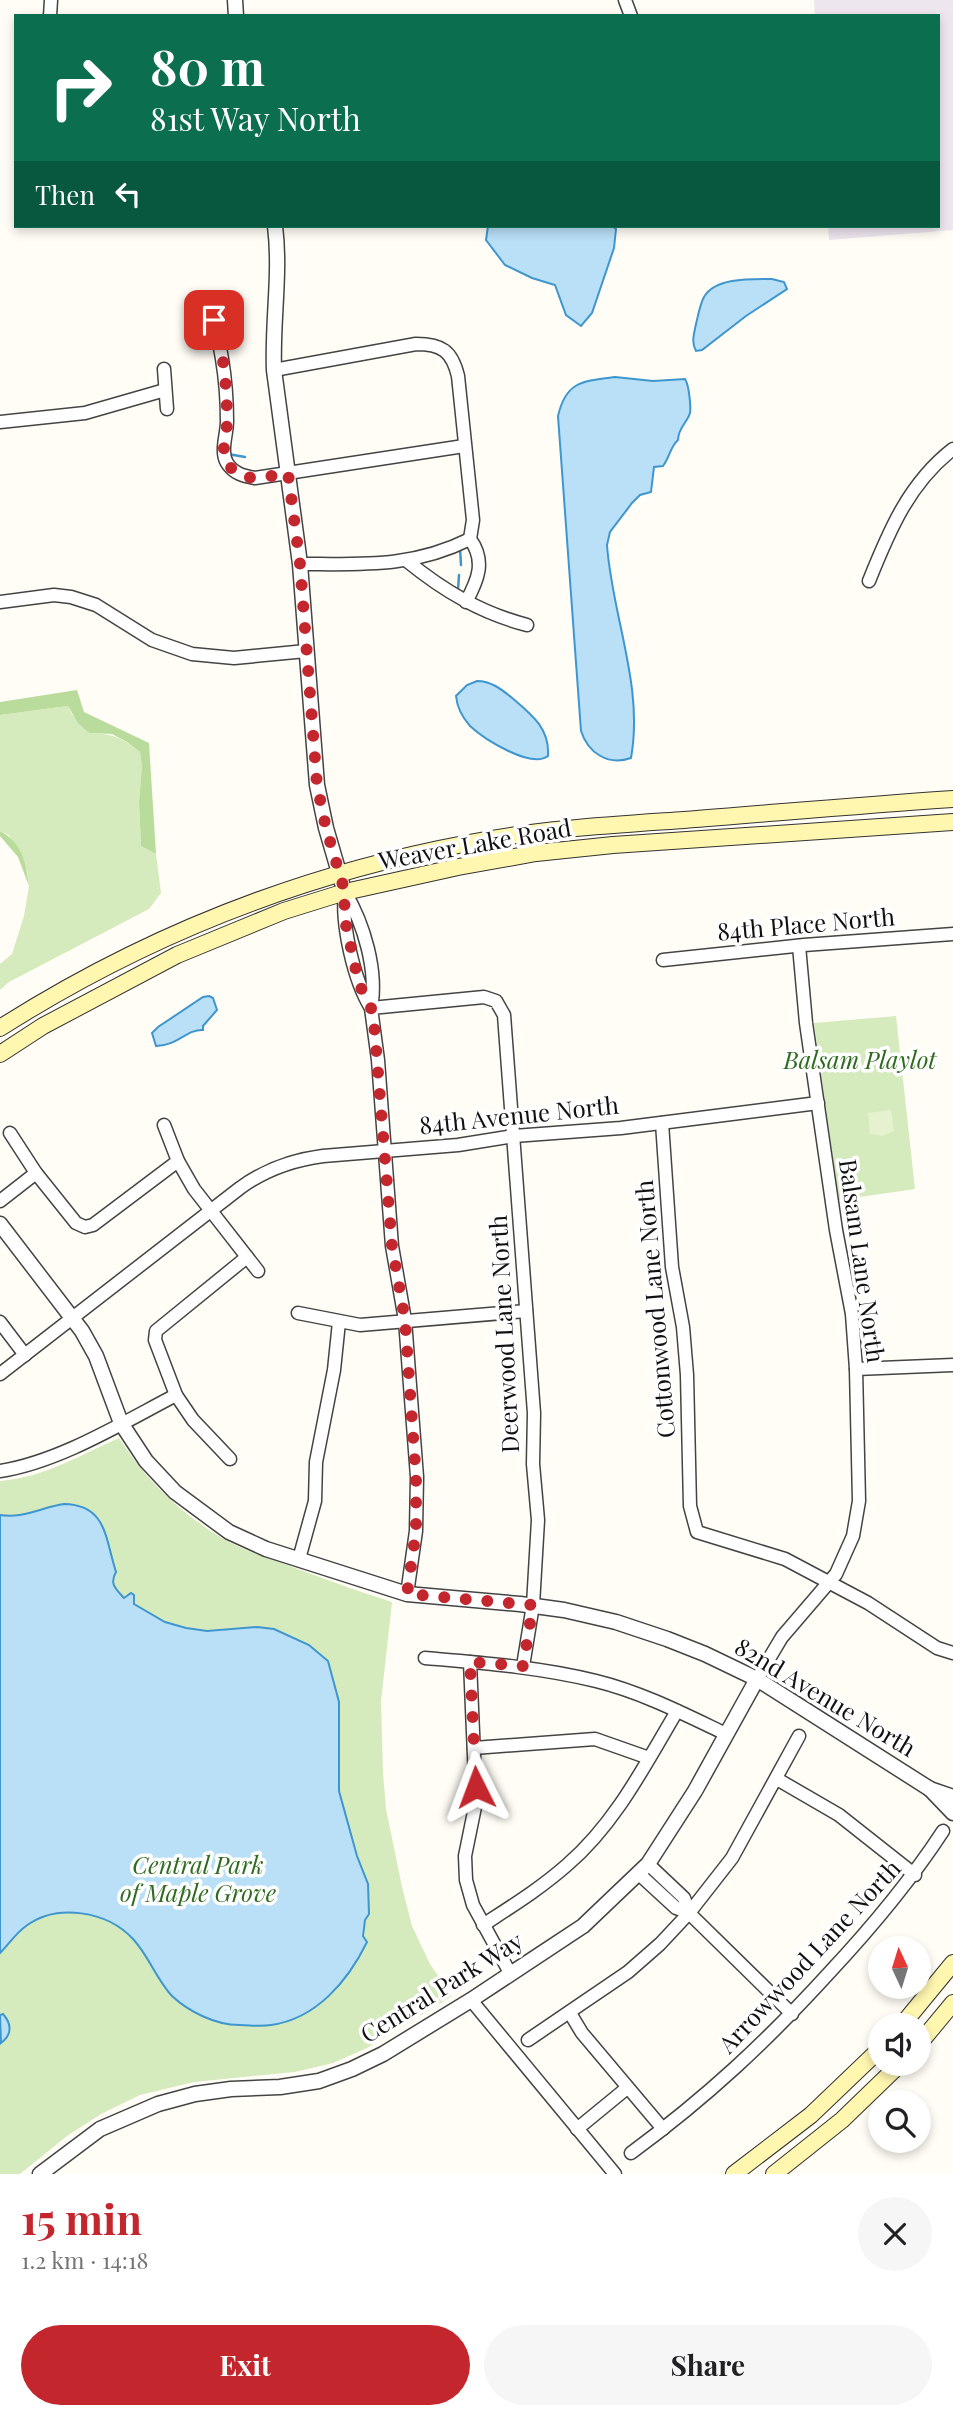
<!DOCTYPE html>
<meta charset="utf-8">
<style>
:root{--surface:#fff;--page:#f6f6f6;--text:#202124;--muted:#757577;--accent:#c4262e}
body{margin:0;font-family:"Playfair Display",serif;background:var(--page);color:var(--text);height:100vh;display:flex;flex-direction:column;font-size:26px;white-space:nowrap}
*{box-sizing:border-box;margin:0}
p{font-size:23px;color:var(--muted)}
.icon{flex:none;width:38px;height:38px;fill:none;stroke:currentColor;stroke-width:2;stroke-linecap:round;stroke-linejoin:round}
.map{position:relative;height:2174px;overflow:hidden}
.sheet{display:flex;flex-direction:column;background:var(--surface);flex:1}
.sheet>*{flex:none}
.hud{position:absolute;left:14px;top:14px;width:926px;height:214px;border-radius:0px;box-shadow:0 4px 10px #0003;background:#0b6e4f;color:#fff;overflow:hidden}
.needle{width:46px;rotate:356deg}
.buttons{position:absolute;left:868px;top:1936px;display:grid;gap:14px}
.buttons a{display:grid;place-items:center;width:63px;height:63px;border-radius:50%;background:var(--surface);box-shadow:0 4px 10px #0003;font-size:35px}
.pin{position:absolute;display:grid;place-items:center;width:60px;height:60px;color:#fff;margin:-30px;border-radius:14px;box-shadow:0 4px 10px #0006}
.me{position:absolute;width:77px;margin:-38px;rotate:357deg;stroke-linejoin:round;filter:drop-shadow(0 0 5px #0008)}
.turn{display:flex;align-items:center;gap:24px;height:147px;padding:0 21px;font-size:32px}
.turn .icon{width:91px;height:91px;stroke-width:2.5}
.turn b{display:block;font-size:49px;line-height:60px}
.then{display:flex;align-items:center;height:66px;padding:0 21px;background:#0003;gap:14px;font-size:26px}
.round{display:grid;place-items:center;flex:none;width:74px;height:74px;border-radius:37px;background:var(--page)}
.summary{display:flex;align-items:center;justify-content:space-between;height:119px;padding:0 21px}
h1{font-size:42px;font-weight:700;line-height:52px;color:var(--accent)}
.button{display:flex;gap:14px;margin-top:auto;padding:14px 21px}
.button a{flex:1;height:80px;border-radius:42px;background:var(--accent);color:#fff;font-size:28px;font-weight:700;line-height:80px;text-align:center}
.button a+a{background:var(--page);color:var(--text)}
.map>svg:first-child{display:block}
</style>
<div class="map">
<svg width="953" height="2174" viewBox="0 0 953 2174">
<rect width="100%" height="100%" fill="#fffdf5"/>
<polygon fill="#eee6ef" points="814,0 953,0 953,230 829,240 828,226 938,226 938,16 815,16"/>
<g fill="#d5ebbd">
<path d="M68 706 72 714 89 733C113 734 121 737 140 752L142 766 139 802 141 846 156 854 161 893 149 909 9 982 0 990V964L12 954 24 916 29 886 27 871 9 835 0 831V715Z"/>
<polygon points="896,1016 915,1189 839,1200 814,1023"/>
<path d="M119 1438C145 1479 180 1513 222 1538 248 1553 278 1561 306 1572 335 1583 363 1593 392 1602L381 1701 383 1773 386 1809 402 1887 412 1926 430 1964 452 1996 367 2048 333 2063 295 2072 194 2082 140 2095 101 2114 67 2136 20 2174H0V1481C45 1477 78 1456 119 1438Z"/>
</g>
<g fill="#b9dc9c">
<polygon points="77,690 84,712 149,743 156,854 141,846 139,802 142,766 140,752 127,742 112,734 89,733 78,723 68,706 0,715 0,702"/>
<path d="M0 831C22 842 26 863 29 886L18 857 0 836Z"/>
</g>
<polygon fill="#e6f2cf" points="891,1110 894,1131 882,1136 870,1134 868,1113"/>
<g fill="#b9e0f7" stroke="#3f96cf" stroke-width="2">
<polygon points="488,226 612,226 616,229 614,248 592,313 581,326 566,315 555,285 532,278 505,265 486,240"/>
<path d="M772 279 784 282 787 289 746 316 702 350 696 351C691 342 694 334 696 324 698 316 700 304 704 297 715 277 753 279 772 279Z"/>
<path d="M615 377 653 381 685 379C689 385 691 406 690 413 687 423 678 428 678 440 670 447 670 457 663 466L654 467 651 492 640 495 632 503 610 532 607 545C612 616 644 686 631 758 608 766 588 753 581 731L558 416C566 381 583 381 615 377Z"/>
<path d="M477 681C491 681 501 689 511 697 531 714 550 728 548 756 531 769 484 739 470 726 463 718 457 707 456 696L467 685Z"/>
<path d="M209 996 213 998 217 1010 203 1026V1030C187 1029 177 1046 156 1046L152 1033 158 1027 203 997Z"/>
<path d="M64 1504C107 1505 105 1538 116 1572 109 1584 116 1589 124 1598L131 1593 134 1595V1604L165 1622 186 1628 207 1631 257 1627 274 1629 309 1645 328 1661 339 1702V1791L357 1856 368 1884 369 1914 365 1920 363 1936 367 1942C348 1981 316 2019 271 2025 260 2027 250 2025 239 2025 216 2025 189 2012 172 1996 156 1979 149 1956 133 1939 107 1911 57 1903 26 1926 16 1933 9 1944 0 1953V1515C23 1519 42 1507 64 1504Z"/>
<path d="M3 2014C12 2024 12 2035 1 2043L0 2015Z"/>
</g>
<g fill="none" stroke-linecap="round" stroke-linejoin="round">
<g stroke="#3f96cf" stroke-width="2.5">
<polyline points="228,454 245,457"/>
<polyline points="460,548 461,565"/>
<polyline points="458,590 459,575"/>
</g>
<g stroke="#444" stroke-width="15">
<g id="minor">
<polyline points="625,0 631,16"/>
<polyline points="50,16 51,0"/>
<path d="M208 298C220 341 227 376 227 421 227 435 220 451 227 463 234 474 244 476 255 478L464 446"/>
<polyline points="164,369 167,409"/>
<path d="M274 370 416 344C442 344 452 351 458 376L473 520 470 539C486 561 478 580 466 602"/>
<polyline points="0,422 85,413 165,390"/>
<path d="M407 561C444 591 481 613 527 625"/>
<path d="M300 564C362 564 412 568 470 539"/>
<path d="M869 581C889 531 909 483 953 449"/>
<polyline points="0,602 54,595 71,597 96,605 152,640 192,654 234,658 306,651"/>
<path d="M345 892C364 924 378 971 371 1008 354 981 341 924 345 892Z"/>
<polyline points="663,960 804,945 953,934"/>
<polyline points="662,1123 672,1267 683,1327 687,1375 690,1506 697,1532 785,1559 868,1603 937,1648 953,1653"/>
<polyline points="164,1125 178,1161 194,1189 258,1271"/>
<polyline points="10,1133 36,1173 76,1223 85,1227 93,1225 178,1161"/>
<polyline points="0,1201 36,1173"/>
<polyline points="298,1313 360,1325 526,1311"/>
<polyline points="0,1322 25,1355"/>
<polyline points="856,1369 953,1365"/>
<path d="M0 1374 240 1188C266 1169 292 1160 323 1156L458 1145 514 1136 621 1128 818 1103"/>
<polyline points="230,1459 193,1420 176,1395 155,1340 156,1331 247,1257"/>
<path d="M0 1471C59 1462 122 1423 176 1395"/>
<polyline points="299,1559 315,1501 316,1462 334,1370 339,1322"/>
<polyline points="407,1594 416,1531 417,1477 405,1320 392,1246 378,1060 371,1008 484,997 496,1001 504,1015 534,1413 533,1464 538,1520 533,1605 523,1666"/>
<path d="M425 1658C483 1663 539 1667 596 1681 641 1692 684 1714 726 1734"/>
<polyline points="470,1662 476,1802 465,1856 466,1880 473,1905 510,1973"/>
<polyline points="757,1679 782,1637 836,1574 853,1536 859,1501 856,1369 852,1314 836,1230 806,1023 799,946"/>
<polyline points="474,1748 595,1739 649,1758"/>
<polyline points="777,1779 839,1815 915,1875"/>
<polyline points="639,1874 676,1908 689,1913 684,1898 648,1864"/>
<polyline points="689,1913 792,2014"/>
<path d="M483 1925C512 1906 541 1888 567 1865 615 1824 645 1765 677 1711"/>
<polyline points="471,2000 615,2174"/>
<polyline points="570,2013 582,2033 663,2129"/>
<polyline points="528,2040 628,1972 660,1944 689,1913 732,1858 799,1736"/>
<polyline points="577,2129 627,2088"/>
<path d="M631 2153C707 2097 766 2042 829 1973 871 1928 909 1883 943 1831"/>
</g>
</g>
<g stroke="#444" stroke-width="17">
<g id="tertiary">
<polyline points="235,0 236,16"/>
<path d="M275 226C281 274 272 321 274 370L300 564 317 785 326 828 342 883"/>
<polyline points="0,1224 82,1331 96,1356 121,1423 146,1461 175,1492 229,1532 266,1549 407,1594 520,1604 564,1610 616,1622 667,1639 705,1654 757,1679 930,1789"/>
<polyline points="953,1797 930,1789 953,1813"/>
<polyline points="40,2174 100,2129 158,2104 195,2094 231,2089 280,2087 319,2081 352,2069 383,2054 471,2000 583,1926 648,1864 695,1791 757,1679"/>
</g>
</g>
<g stroke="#333" stroke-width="18">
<g id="secondary">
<path d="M0 1028C143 937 302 874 469 843 540 829 612 825 684 820 774 813 863 805 953 799"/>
<polyline points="0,1054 43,1026 177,955 284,911 345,892 458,867 536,853 613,845 953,822"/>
<polyline points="902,2025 953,1963"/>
<polyline points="919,2044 953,2003"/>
<polyline points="734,2174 811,2115 880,2049"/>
<polyline points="774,2174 842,2120 901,2063"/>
</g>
</g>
<use href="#minor" stroke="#fff" stroke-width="12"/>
<use href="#tertiary" stroke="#fff" stroke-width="14"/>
<use href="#secondary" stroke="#fff6b0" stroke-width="16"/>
</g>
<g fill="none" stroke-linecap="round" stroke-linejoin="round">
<path stroke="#c4262e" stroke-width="12" stroke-dasharray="0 21.6" d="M214 320C224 353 227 388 227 422 227 432 223 444 224 454 226 461 230 468 235 472 250 483 272 475 288 473L300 564 317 785 326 828 345 892 344 916 359 984 371 1008 374 1023 392 1246 405 1320 416 1478V1531L407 1594 533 1605 523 1666 470 1662 476 1787"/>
</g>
<g text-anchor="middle" stroke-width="7" stroke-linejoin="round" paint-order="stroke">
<g font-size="24" fill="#111" stroke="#fff">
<text transform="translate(475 845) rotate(-10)" y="8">Weaver Lake Road</text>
<text transform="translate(806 925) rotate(-5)" y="8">84th Place North</text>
<text transform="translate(519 1116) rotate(-6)" y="8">84th Avenue North</text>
<text transform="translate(861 1261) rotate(82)" y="8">Balsam Lane North</text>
<text transform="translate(656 1309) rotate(-95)" y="8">Cottonwood Lane North</text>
<text transform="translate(505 1334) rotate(-93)" y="8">Deerwood Lane North</text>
<text transform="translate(825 1698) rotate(31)" y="8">82nd Avenue North</text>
<text transform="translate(810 1957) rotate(-47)" y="8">Arrowwood Lane North</text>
<text transform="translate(442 1988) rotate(-32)" y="8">Central Park Way</text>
</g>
<g font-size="24" font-style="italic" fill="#2f6b1f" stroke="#fff">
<text x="860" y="1069">Balsam Playlot</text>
<text x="198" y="1874">Central Park<tspan x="198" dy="28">of Maple Grove</tspan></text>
</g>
</g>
</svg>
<div class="buttons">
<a><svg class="needle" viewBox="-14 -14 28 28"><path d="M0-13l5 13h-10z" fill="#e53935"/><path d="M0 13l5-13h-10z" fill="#757577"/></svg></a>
<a><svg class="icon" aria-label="sound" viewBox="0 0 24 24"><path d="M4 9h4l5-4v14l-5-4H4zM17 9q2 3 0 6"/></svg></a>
<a><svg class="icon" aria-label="search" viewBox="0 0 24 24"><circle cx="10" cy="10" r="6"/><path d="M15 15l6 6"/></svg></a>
</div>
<div class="pin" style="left:214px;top:320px;background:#d93025"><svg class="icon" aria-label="arrive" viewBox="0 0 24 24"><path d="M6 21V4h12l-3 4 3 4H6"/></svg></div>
<svg class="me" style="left:476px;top:1787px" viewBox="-20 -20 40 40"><path d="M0-17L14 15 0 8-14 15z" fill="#c4262e" stroke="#fff" stroke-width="4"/></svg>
<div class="hud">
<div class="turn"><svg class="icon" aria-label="right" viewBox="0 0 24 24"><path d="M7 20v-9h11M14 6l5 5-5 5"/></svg><div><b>80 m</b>81st Way North</div></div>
<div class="then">Then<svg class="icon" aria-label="left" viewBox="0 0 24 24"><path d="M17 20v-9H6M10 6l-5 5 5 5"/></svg></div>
</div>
</div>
<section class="sheet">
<div class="summary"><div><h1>15 min</h1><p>1.2 km · 14:18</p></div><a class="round"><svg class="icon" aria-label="close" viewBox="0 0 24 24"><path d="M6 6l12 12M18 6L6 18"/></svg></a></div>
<div class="button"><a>Exit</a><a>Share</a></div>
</section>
